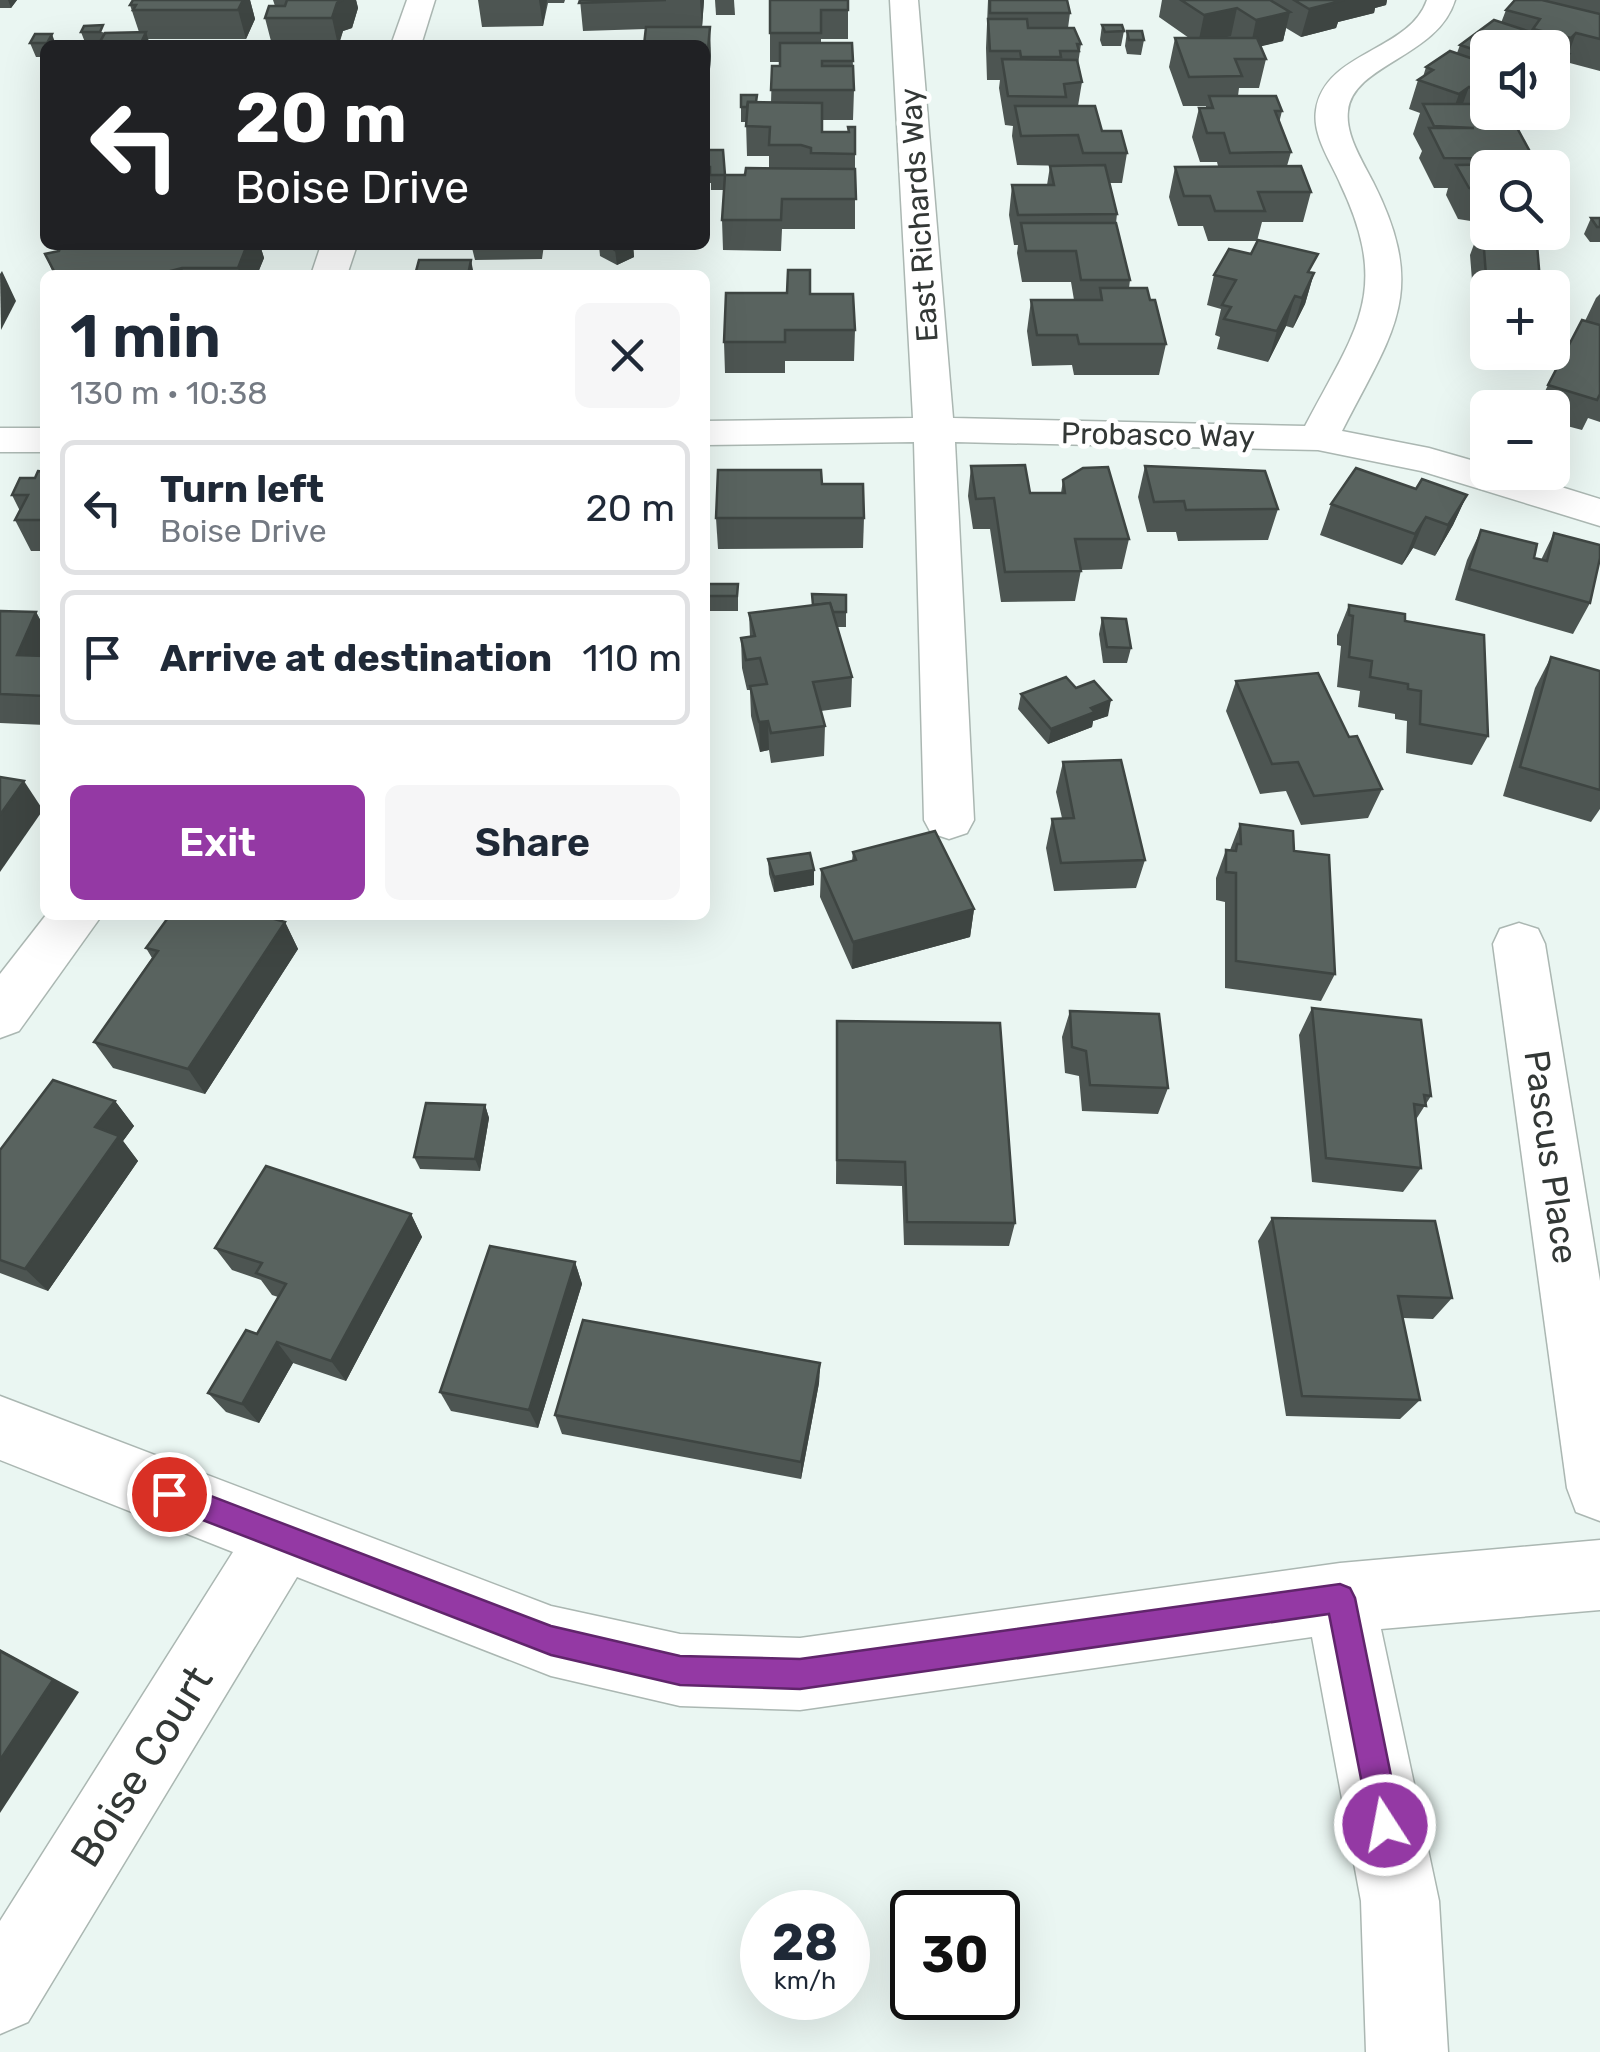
<!DOCTYPE html>
<meta charset="utf-8">
<style>
:root{--surface:#fff;--page:#f6f6f7;--text:#1f2937;--muted:#747a83;--line:#e0e1e3;--accent:#9439a4}
body{margin:0;font-family:Rubik,sans-serif;background:var(--page);color:var(--text);height:100vh;display:flex;flex-direction:column;font-size:38px;white-space:nowrap}
*{box-sizing:border-box;margin:0}
p{font-size:32px;color:var(--muted)}
.icon{flex:none;width:55px;height:55px;fill:none;stroke:currentColor;stroke-width:2;stroke-linecap:round;stroke-linejoin:round}
.map{position:relative;flex:1;overflow:hidden}
.side{position:absolute;left:40px;top:270px;width:670px;height:650px;display:flex;flex-direction:column;background:var(--surface);border-radius:15px;box-shadow:0 10px 40px #0002}
.side>*{flex:none}
.banner{position:absolute;left:40px;top:40px;width:670px;height:210px;border-radius:15px;box-shadow:0 10px 40px #0002;background:#202124;color:#fff;overflow:hidden}
.fabs{position:absolute;left:1470px;top:30px;display:grid;gap:20px}
.fabs a{display:grid;place-items:center;width:100px;height:100px;border-radius:15px;background:var(--surface);box-shadow:0 10px 40px #0002;font-size:50px}
.speed{position:absolute;left:740px;top:1890px;display:flex;gap:20px;font-size:50px;font-weight:700;text-align:center}
.speed>*{display:grid;place-content:center;width:130px;height:130px;border-radius:50%;background:var(--surface);box-shadow:0 10px 40px #0002;line-height:1}
.speed small{font-size:25px;font-weight:400}
.speed .limit{border:5px solid #111;border-radius:15px;background:#fff;color:#111}
.pin{position:absolute;display:grid;place-items:center;width:85px;height:85px;color:#fff;margin:-42px;border:5px solid #fff;border-radius:50%;box-shadow:0 2px 10px #0007}
.me{position:absolute;width:110px;margin:-55px;rotate:349deg;stroke-linejoin:round;filter:drop-shadow(0 0 8px #0008)}
.turn{display:flex;align-items:center;gap:35px;height:210px;padding:0 30px;font-size:45px}
.turn .icon{width:130px;height:130px;stroke-width:2.5}
.turn b{display:block;font-size:70px;line-height:85px}
.round{display:grid;place-items:center;flex:none;width:105px;height:105px;border-radius:15px;background:var(--page)}
.summary{display:flex;align-items:center;justify-content:space-between;height:170px;padding:0 30px}
h1{font-size:60px;font-weight:600;line-height:75px}
.button{display:flex;gap:20px;margin-top:auto;padding:20px 30px}
.button a{flex:1;height:115px;border-radius:15px;background:var(--accent);color:#fff;font-size:40px;font-weight:600;line-height:115px;text-align:center}
.button a+a{background:var(--page);color:var(--text)}
ul{padding:0;list-style:none}
li{display:flex;align-items:center;gap:30px;height:135px;margin:0 20px 15px;padding:0 10px;border:5px solid var(--line);border-radius:15px}
li div{flex:1}
li b{display:block;font-size:38px}
li em{font-style:normal}
.map>svg:first-child{display:block}
</style>
<div class="map">
<svg width="1600" height="2052" viewBox="0 0 1600 2052">
<rect width="100%" height="100%" fill="#eaf6f2"/>
<g fill="none" stroke-linecap="round" stroke-linejoin="round">
<g stroke="#abb7b2" stroke-width="3">
<g id="minor">
<polygon points="407,0 435,0 421,45 391,45"/>
<path d="M890 0H918L953 418 1305 426C1356 329 1392 292 1340 183 1331 162 1312 135 1316 110 1325 51 1409 52 1427 0H1455C1438 57 1353 64 1348 111 1345 135 1363 162 1373 182 1429 293 1393 331 1342 431L1429 448 1488 465V472H1513L1600 499V526L1421 471 1318 450 955 442 974 820 967 833 949 839 931 833 924 820 914 442 705 445V421L913 418Z"/>
<polygon points="321,245 357,245 347,275 311,275"/>
<rect x="0" y="428" width="45" height="24"/>
<polygon points="46,915 102,915 19,1031 0,1038 0,974"/>
<polygon points="1519,923 1538,929 1545,944 1600,1281 1600,1521 1576,1512 1567,1488 1493,944 1500,929"/>
<polygon points="0,1396 551,1606 680,1634 800,1638 1340,1563 1600,1540 1600,1610 1381,1629 1439,1901 1448,2052 1366,2052 1361,1901 1312,1637 800,1710 680,1706 551,1676 297,1577 28,2022 0,2034 0,1921 233,1552 0,1460"/>
</g>
</g>
<use href="#minor" fill="#fff" fill-rule="evenodd"/>
</g>
<g fill="#4d5552">
<polygon points="0,0 17,0 11,8 0,8"/>
<polygon points="133,0 250,0 255,19 246,39 148,39 150,45 86,45 81,32 84,26 105,33 139,32 130,5"/>
<polygon points="273,0 356,0 358,8 352,28 343,31 339,45 272,45 265,18 275,6"/>
<polygon points="478,0 565,0 564,3 548,3 543,26 482,27"/>
<polygon points="580,0 704,0 702,27 711,56 706,119 705,45 646,29 583,31"/>
<polygon points="715,0 734,0 735,15 716,15"/>
<polygon points="848,0 848,39 821,39 821,43 852,43 854,90 853,120 822,120 822,132 848,132 855,127 855,229 782,229 781,251 723,250 722,220 724,190 711,190 711,183 705,183 705,150 723,150 725,178 769,168 769,156 747,156 746,122 741,122 741,95 757,102 771,103 772,66 780,66 780,62 770,62 770,33"/>
<polygon points="988,0 1067,0 1070,13 1068,28 1081,44 1078,64 1082,82 1078,106 1102,131 1127,153 1122,183 1109,183 1117,214 1116,223 1130,280 1129,288 1150,300 1166,344 1159,375 1074,375 1072,365 1032,366 1027,331 1031,300 1074,300 1071,282 1022,282 1017,253 1018,245 1014,245 1009,215 1012,185 1047,185 1050,166 1074,166 1017,165 1012,136 1013,126 1005,125 999,88 1000,80 987,80 986,48"/>
<polygon points="1162,0 1387,0 1386,5 1375,8 1374,13 1338,22 1336,28 1301,37 1286,28 1283,41 1260,46 1266,59 1259,88 1239,88 1238,96 1282,111 1279,123 1291,152 1287,166 1311,192 1303,222 1262,222 1257,241 1208,241 1203,226 1178,226 1169,197 1175,167 1218,166 1217,162 1200,162 1192,137 1199,108 1206,108 1206,106 1183,106 1169,67 1175,38 1189,38 1159,17"/>
<polygon points="1514,0 1600,0 1600,71 1566,62 1558,83 1552,87 1552,48 1488,48 1488,112 1526,112 1513,122 1534,159 1531,168 1488,168 1488,232 1539,232 1537,238 1540,281 1538,288 1488,288 1488,307 1474,305 1470,255 1480,228 1477,222 1458,219 1446,195 1448,188 1434,188 1419,158 1422,151 1413,134 1420,113 1409,109 1418,80 1423,77 1426,67 1457,53 1460,45 1501,23 1506,10"/>
<polygon points="1102,25 1124,31 1121,46 1102,46 1100,40"/>
<polygon points="1127,31 1144,40 1141,55 1127,54 1125,46"/>
<polygon points="35,34 56,45 45,45 45,57 36,57 30,43"/>
<polygon points="1591,218 1600,218 1600,242 1590,242 1584,234"/>
<polygon points="61,245 260,245 264,258 257,275 54,275 45,254 59,251"/>
<polygon points="462,245 544,245 542,259 475,260 472,248 463,249"/>
<polygon points="599,245 633,245 634,257 617,265 600,256"/>
<polygon points="1312,273 1314,273 1305,304 1293,328 1286,326 1268,362 1217,349 1220,337 1215,335 1221,309 1207,305 1214,275"/>
<polygon points="810,294 855,330 854,361 785,361 785,373 725,373 724,342"/>
<polygon points="1600,294 1600,422 1588,418 1582,430 1552,422 1552,408 1537,408 1548,385 1585,321 1596,298"/>
<polygon points="971,466 1030,493 1061,493 1063,480 1129,539 1122,569 1081,570 1075,601 1001,602 990,529 973,529 968,496"/>
<polygon points="1145,466 1278,509 1268,540 1178,541 1176,532 1147,532 1138,497"/>
<polygon points="45,472 45,551 31,551 15,520 20,511 12,495"/>
<polygon points="822,484 864,518 863,548 718,549 716,518"/>
<polygon points="1416,489 1467,495 1453,525 1435,556 1413,548 1402,565 1320,535 1331,504"/>
<polygon points="1481,530 1534,558 1541,560 1554,533 1590,603 1573,634 1455,600 1467,560"/>
<rect x="705" y="584" width="33" height="27"/>
<polygon points="846,595 846,627 837,627 852,677 851,707 821,711 825,726 824,756 771,763 769,750 760,752 751,716 750,690 747,690 742,668 741,638 750,637 749,613 813,605"/>
<polygon points="1349,605 1405,621 1488,736 1472,765 1406,753 1407,721 1395,719 1395,714 1358,707 1360,691 1337,687 1341,646 1337,645 1337,635"/>
<polygon points="0,611 36,612 45,629 45,725 0,723"/>
<polygon points="1102,618 1131,648 1127,663 1103,663 1099,634"/>
<polygon points="1551,657 1600,671 1600,809 1591,822 1503,796 1535,688"/>
<polygon points="1236,681 1349,737 1382,789 1368,818 1301,825 1286,791 1260,794 1226,711"/>
<polygon points="1076,688 1108,716 1093,721 1092,727 1048,744 1018,709 1021,694"/>
<polygon points="1063,762 1145,860 1136,888 1054,891 1046,848 1052,819 1062,818 1056,792"/>
<polygon points="1240,824 1294,851 1335,974 1321,1001 1225,988 1225,902 1216,900 1216,878 1226,850 1230,850"/>
<polygon points="853,852 974,909 970,937 852,969 820,897 821,869 852,861"/>
<polygon points="768,859 814,870 814,885 774,892 769,874"/>
<polygon points="285,922 298,949 205,1094 113,1068 94,1042 152,958 146,948"/>
<polygon points="1312,1008 1431,1096 1415,1121 1421,1168 1403,1192 1312,1182 1299,1035"/>
<polygon points="1070,1011 1168,1088 1158,1114 1082,1111 1079,1076 1065,1073 1062,1037"/>
<polygon points="837,1021 1015,1223 1009,1246 904,1245 902,1186 836,1184"/>
<polygon points="115,1101 134,1126 123,1141 138,1161 48,1291 0,1273 0,1150"/>
<polygon points="485,1105 489,1118 480,1171 420,1169 414,1157"/>
<polygon points="411,1214 422,1237 346,1381 293,1363 259,1423 226,1412 208,1393 257,1334 278,1297 272,1295 261,1280 232,1270 215,1248"/>
<polygon points="1272,1218 1452,1298 1433,1319 1403,1318 1420,1400 1400,1419 1286,1416 1258,1241"/>
<polygon points="575,1262 582,1284 538,1428 451,1411 440,1392"/>
<polygon points="820,1363 819,1383 801,1479 562,1434 555,1415"/>
</g>
<g fill="#3e4542">
<polygon points="8,0 17,0 11,8"/>
<polygon points="243,0 250,0 255,19 246,39 238,10"/>
<polygon points="343,0 356,0 358,8 352,28 343,31 338,45 332,18 337,3"/>
<polygon points="539,0 547,0 543,26"/>
<polygon points="700,0 704,0 702,27"/>
<polygon points="1336,0 1387,0 1386,5 1375,8 1374,13 1338,22 1336,28 1301,37 1309,9"/>
<polygon points="1237,8 1231,36 1198,44 1204,15"/>
<polygon points="1290,12 1283,41 1250,49 1256,20"/>
<polygon points="710,27 711,56 706,119 705,80"/>
<polygon points="146,32 150,45 140,45"/>
<polygon points="1576,33 1558,83 1552,87 1552,76 1558,62 1563,58 1571,38"/>
<polygon points="52,34 56,45 48,45 47,43"/>
<polygon points="1469,87 1458,117 1448,124 1459,94"/>
<polygon points="1508,112 1526,112 1500,131"/>
<polygon points="247,245 260,245 264,258 257,275 240,275 238,268"/>
<polygon points="625,245 633,245 634,257 617,265 615,250"/>
<polygon points="471,260 474,275 468,275"/>
<polygon points="182,268 185,275 155,275"/>
<polygon points="2,271 16,301 1,330 0,274"/>
<polygon points="1314,273 1305,304 1293,328 1302,298"/>
<polygon points="1295,296 1286,326 1268,362 1277,331"/>
<polygon points="1467,495 1453,525 1435,556 1448,525"/>
<polygon points="1426,517 1413,548 1402,565 1415,534"/>
<polygon points="36,612 45,629 45,660 17,655"/>
<polygon points="1111,700 1108,716 1093,721 1092,727 1048,744 1051,729 1091,708"/>
<polygon points="768,721 769,750 760,752 759,722"/>
<polygon points="24,781 43,810 0,872 0,815"/>
<polygon points="814,870 814,885 774,892 774,877"/>
<polygon points="974,909 970,937 852,969 853,942"/>
<polygon points="285,922 298,949 205,1094 188,1069"/>
<polygon points="115,1101 134,1126 123,1141 138,1161 48,1291 25,1269 95,1127"/>
<polygon points="485,1105 489,1118 480,1171 475,1159"/>
<polygon points="411,1214 422,1237 346,1381 331,1361"/>
<polygon points="575,1262 582,1284 538,1428 529,1410"/>
<polygon points="277,1342 293,1363 259,1423 242,1404"/>
<polygon points="820,1363 819,1383 801,1479 801,1462"/>
<polygon points="0,1649 79,1692 0,1813"/>
</g>
<g fill="#59635f" stroke="#3e4542" stroke-width="2.5">
<polygon points="133,0 243,0 238,10 133,10 136,5 130,5"/>
<polygon points="287,0 343,0 337,3 332,18 265,18 269,6 285,6"/>
<polygon points="580,0 666,0 579,3"/>
<polygon points="770,0 848,0 848,10 821,10 821,33 770,33"/>
<polygon points="990,0 1067,0 1070,13 990,13"/>
<polygon points="1181,0 1270,0 1290,12 1256,20 1237,8 1204,15"/>
<polygon points="1294,0 1344,0 1309,9"/>
<polygon points="1515,0 1542,0 1600,14 1600,39 1576,33 1571,38 1533,29 1540,19 1506,10"/>
<polygon points="988,19 1027,19 1028,28 1074,28 1081,44 1077,44 1079,51 1060,51 1061,57 1021,57 1020,51 990,51"/>
<polygon points="1494,20 1534,33 1527,38 1552,48 1488,48 1488,54 1460,45"/>
<polygon points="103,25 100,32 81,32 84,26"/>
<polygon points="1102,25 1122,25 1124,31 1105,32"/>
<polygon points="646,27 710,27 705,80 705,45 644,45"/>
<polygon points="1127,31 1142,31 1144,40 1129,40"/>
<polygon points="146,32 140,45 98,45 105,33"/>
<polygon points="35,34 52,34 47,43 30,43"/>
<polygon points="1175,38 1257,38 1266,59 1235,59 1242,76 1189,77"/>
<polygon points="780,43 852,43 853,61 822,61 822,66 853,66 854,90 771,90 772,66 780,66"/>
<polygon points="1552,48 1569,54 1558,62 1552,60"/>
<polygon points="1450,51 1488,64 1488,94 1469,87 1459,94 1418,80 1433,70 1426,67"/>
<polygon points="1002,59 1077,60 1082,82 1064,84 1066,97 1008,96"/>
<polygon points="741,95 757,95 756,102 748,102 747,107 741,107"/>
<polygon points="1209,96 1276,96 1282,111 1275,111 1291,152 1230,153 1224,133 1207,133 1199,108 1213,108"/>
<polygon points="748,102 822,103 822,132 849,132 848,127 855,127 855,154 811,153 811,148 801,145 769,145 770,127 746,126"/>
<polygon points="1423,104 1471,104 1475,113 1509,113 1534,159 1444,158 1429,128 1474,128 1434,126"/>
<polygon points="1015,106 1095,106 1102,131 1121,131 1127,153 1083,153 1078,135 1021,136"/>
<polygon points="705,150 723,150 725,175 710,175 710,167 705,167"/>
<polygon points="1521,164 1523,168 1488,168 1488,192 1469,188 1456,165"/>
<polygon points="1105,165 1117,214 1018,215 1012,185 1054,185 1050,166"/>
<polygon points="1301,166 1311,192 1258,192 1265,211 1215,211 1210,196 1184,196 1175,167"/>
<polygon points="746,168 855,169 856,199 782,199 781,220 722,220 725,175 745,175"/>
<polygon points="1591,218 1600,218 1600,227 1597,227"/>
<polygon points="1021,223 1116,223 1130,280 1081,280 1076,251 1026,251"/>
<polygon points="1482,224 1488,225 1488,232 1536,232 1540,281 1486,275"/>
<polygon points="1258,240 1318,254 1308,272 1314,273 1302,298 1295,296 1277,331 1224,319 1231,307 1222,305 1236,280 1214,275 1229,249 1251,254"/>
<polygon points="61,245 247,245 238,268 182,268 155,275 56,275 45,254 59,251"/>
<polygon points="607,245 625,245 615,250"/>
<polygon points="419,260 471,260 468,275 415,275"/>
<polygon points="788,270 810,270 810,294 853,294 855,330 785,330 785,342 724,342 726,293 787,293"/>
<rect x="517" y="273" width="85" height="2"/>
<polygon points="1100,288 1147,288 1150,300 1155,300 1166,344 1079,344 1077,335 1037,335 1031,300 1102,300"/>
<polygon points="1582,320 1600,325 1600,394 1597,400 1548,385"/>
<polygon points="1025,465 1030,493 1065,493 1063,480 1083,468 1108,467 1129,539 1075,539 1081,571 1005,572 994,498 976,499 971,466"/>
<polygon points="1145,466 1265,471 1278,509 1186,510 1184,501 1154,502"/>
<polygon points="1356,468 1416,489 1422,479 1467,495 1448,525 1426,517 1415,534 1331,504"/>
<polygon points="718,470 821,470 822,484 863,484 864,518 716,518"/>
<polygon points="38,471 45,472 45,520 15,520 28,495 12,495 20,478 35,478"/>
<polygon points="1481,530 1537,544 1534,558 1547,561 1554,533 1600,545 1600,558 1590,603 1469,569"/>
<polygon points="705,584 738,584 737,596 705,596"/>
<polygon points="812,594 846,595 846,612 833,612 830,603 813,605"/>
<polygon points="830,603 852,677 813,682 825,726 771,733 768,721 759,722 750,686 767,684 760,658 746,660 741,638 755,636 749,613"/>
<polygon points="1349,605 1405,614 1405,621 1484,635 1488,736 1420,724 1421,691 1408,689 1408,684 1370,677 1372,661 1349,657 1353,616 1349,615"/>
<polygon points="0,611 36,612 17,655 45,656 45,696 0,694"/>
<polygon points="1102,618 1126,619 1131,648 1107,647"/>
<polygon points="1551,657 1600,671 1600,790 1520,767"/>
<polygon points="1318,673 1349,737 1357,736 1382,789 1314,796 1298,762 1272,764 1236,681"/>
<polygon points="1066,677 1076,688 1094,681 1111,700 1091,708 1095,712 1051,729 1021,694"/>
<polygon points="1121,760 1145,860 1061,863 1052,819 1074,818 1063,762"/>
<polygon points="0,777 24,781 0,815"/>
<polygon points="1240,824 1293,831 1294,851 1329,855 1335,974 1236,961 1236,873 1226,872 1226,850 1236,851 1237,844 1241,844"/>
<polygon points="935,831 974,909 853,942 821,869 856,860 853,852"/>
<polygon points="810,853 814,870 774,877 768,859"/>
<polygon points="170,915 260,915 285,922 188,1069 94,1042 158,951 146,948"/>
<polygon points="1312,1008 1421,1020 1431,1096 1424,1095 1426,1106 1414,1104 1421,1168 1326,1158"/>
<polygon points="1070,1011 1159,1014 1168,1088 1090,1085 1086,1051 1072,1047"/>
<polygon points="837,1021 1000,1023 1015,1223 907,1222 905,1162 837,1160"/>
<polygon points="53,1080 115,1101 95,1127 119,1136 25,1269 0,1260 0,1150"/>
<polygon points="426,1103 485,1105 475,1159 414,1157"/>
<polygon points="266,1166 411,1214 331,1361 277,1342 242,1404 208,1393 246,1330 257,1334 286,1284 256,1273 262,1263 215,1248"/>
<polygon points="1272,1218 1435,1221 1452,1298 1398,1296 1420,1400 1302,1396"/>
<polygon points="490,1246 575,1262 529,1410 440,1392"/>
<polygon points="583,1320 820,1363 801,1462 555,1415"/>
<polygon points="0,1651 53,1680 0,1760"/>
</g>
<polygon fill="#9439a4" stroke="#60256b" stroke-width="2.5" points="169,1480 551,1626 680,1656 800,1659 1340,1584 1350,1588 1355,1598 1401,1825 1396,1836 1385,1841 1374,1836 1370,1825 1329,1614 800,1689 680,1685 551,1655 169,1507 159,1503 155,1494 159,1484"/>
<g text-anchor="middle" stroke-width="10" stroke-linejoin="round" paint-order="stroke">
<g font-size="30" fill="#333836" stroke="#fff">
<text transform="translate(919 215) rotate(-94)" y="10">East Richards Way</text>
<text transform="translate(1158 435) rotate(1)" y="10">Probasco Way</text>
</g>
<g font-size="35" fill="#333836" stroke="#fff">
<text transform="translate(1551 1157) rotate(82)" y="12">Pascus Place</text>
</g>
<g font-size="42" fill="#333836" stroke="#fff">
<text transform="translate(141 1766) rotate(-58)" y="15">Boise Court</text>
</g>
</g>
</svg>
<div class="fabs">
<a><svg class="icon" aria-label="sound" viewBox="0 0 24 24"><path d="M4 9h4l5-4v14l-5-4H4zM17 9q2 3 0 6"/></svg></a>
<a><svg class="icon" aria-label="search" viewBox="0 0 24 24"><circle cx="10" cy="10" r="6"/><path d="M15 15l6 6"/></svg></a>
<a>+</a>
<a>−</a>
</div>
<div class="speed"><div>28<small>km/h</small></div><div class="limit">30</div></div>
<div class="pin" style="left:169px;top:1494px;background:#d93025"><svg class="icon" aria-label="arrive" viewBox="0 0 24 24"><path d="M6 21V4h12l-3 4 3 4H6"/></svg></div>
<svg class="me" style="left:1385px;top:1825px" viewBox="-20 -20 40 40"><circle r="17" fill="#9439a4" stroke="#fff" stroke-width="3"/><path d="M0-11L8 9 0 5-8 9z" fill="#fff"/></svg>
<div class="banner">
<div class="turn"><svg class="icon" aria-label="left" viewBox="0 0 24 24"><path d="M17 20v-9H6M10 6l-5 5 5 5"/></svg><div><b>20 m</b>Boise Drive</div></div>
</div>
<section class="side">
<div class="summary"><div><h1>1 min</h1><p>130 m · 10:38</p></div><a class="round"><svg class="icon" aria-label="close" viewBox="0 0 24 24"><path d="M6 6l12 12M18 6L6 18"/></svg></a></div>
<ul>
<li><svg class="icon" aria-label="left" viewBox="0 0 24 24"><path d="M17 20v-9H6M10 6l-5 5 5 5"/></svg><div><b>Turn left</b><p>Boise Drive</p></div><em>20 m</em></li>
<li><svg class="icon" aria-label="arrive" viewBox="0 0 24 24"><path d="M6 21V4h12l-3 4 3 4H6"/></svg><div><b>Arrive at destination</b></div><em>110 m</em></li>
</ul>
<div class="button"><a>Exit</a><a>Share</a></div>
</section>
</div>
